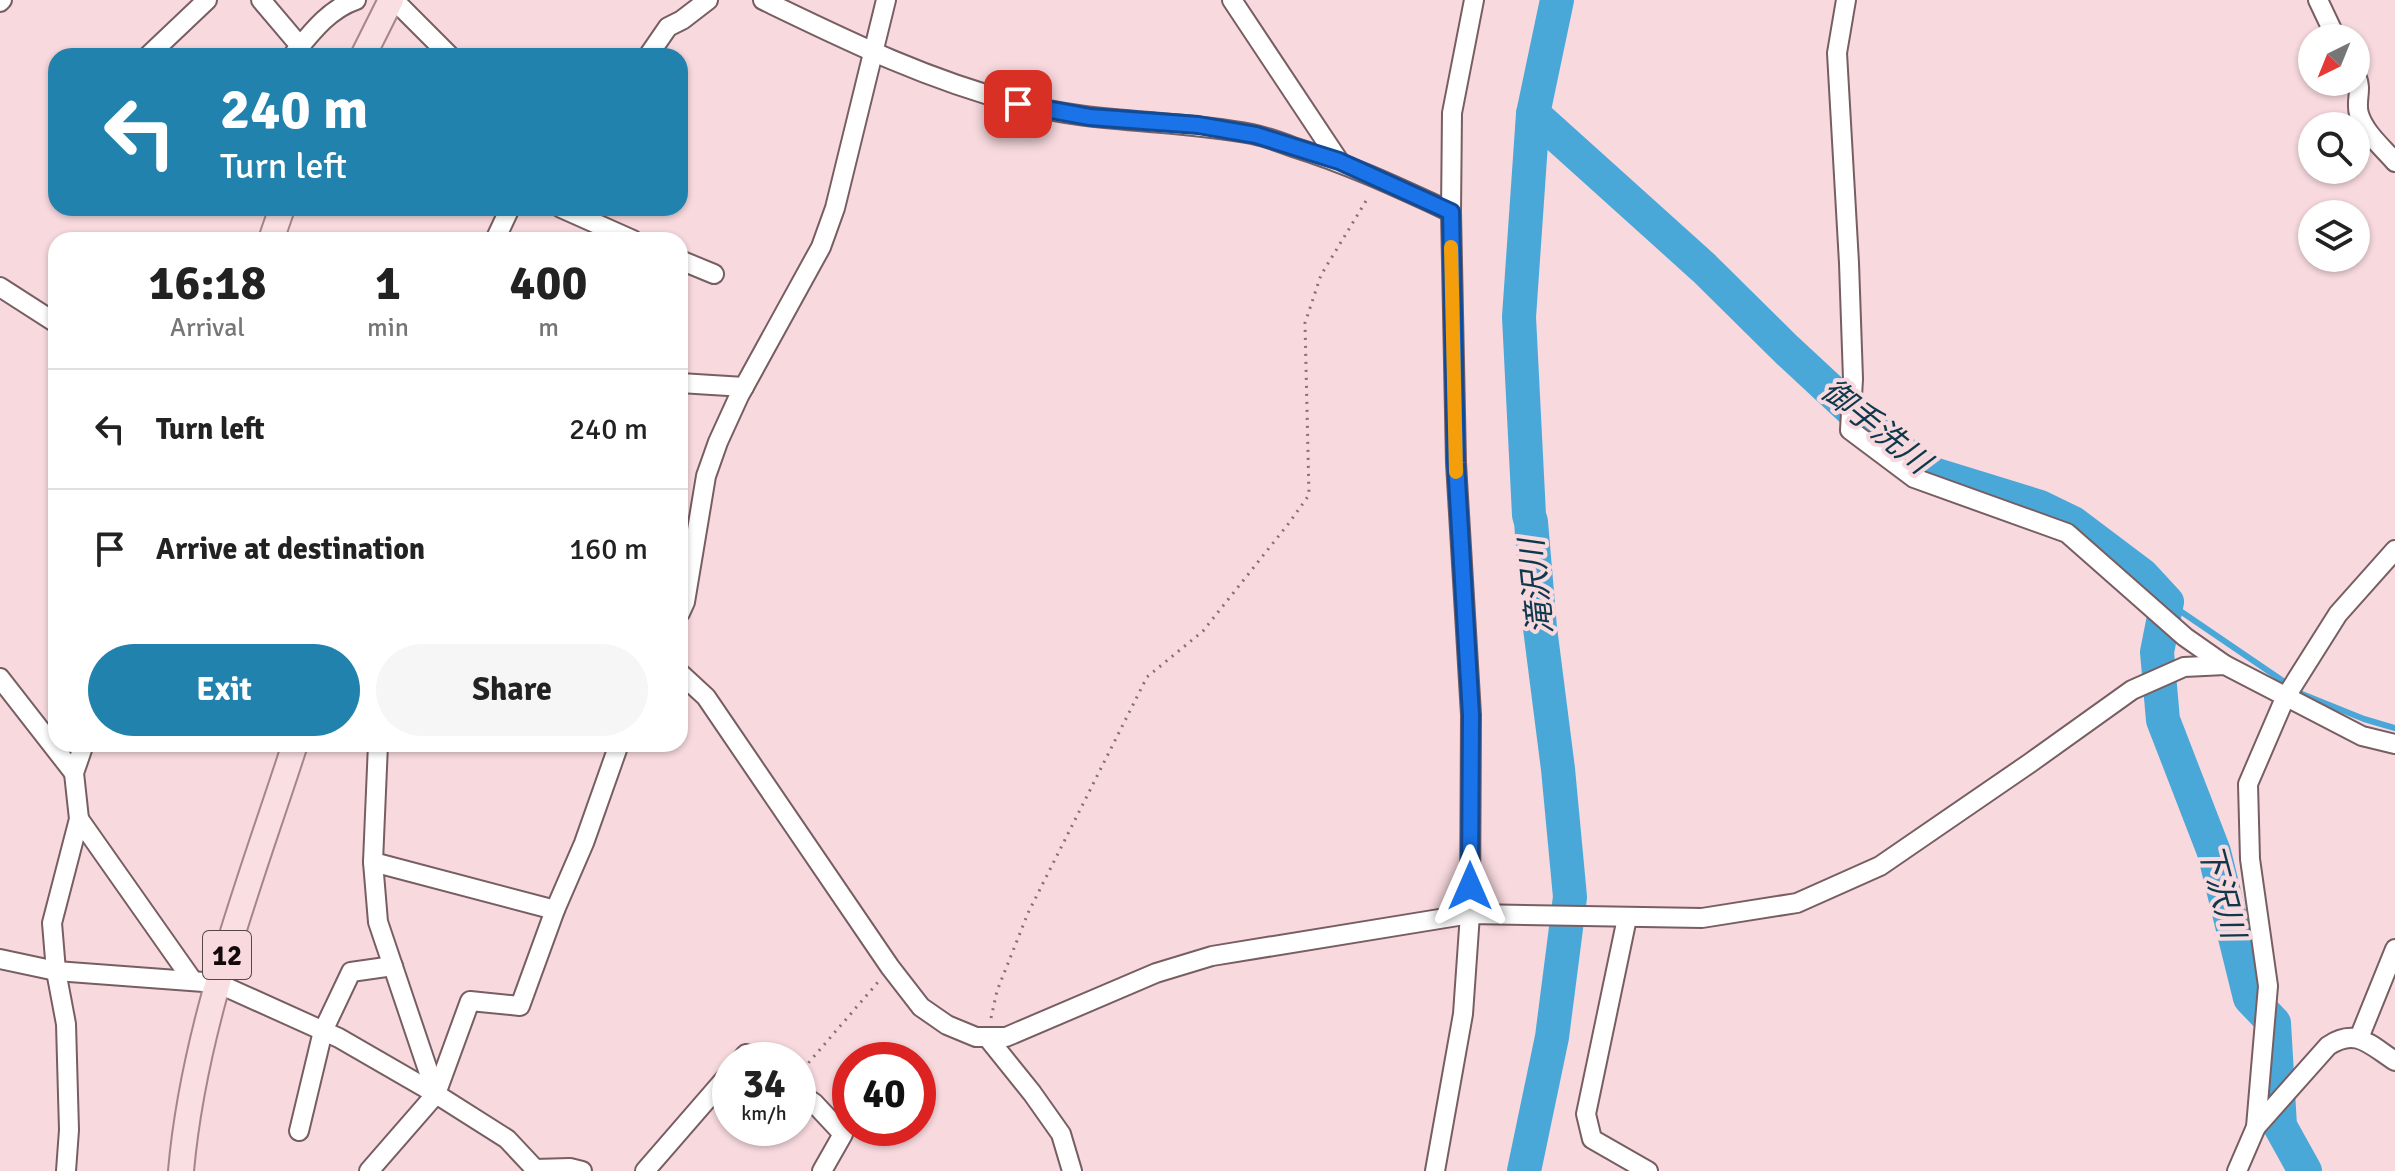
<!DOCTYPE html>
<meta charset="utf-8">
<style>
:root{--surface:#fff;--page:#f6f6f6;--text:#222;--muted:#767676;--line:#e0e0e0;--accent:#2182ad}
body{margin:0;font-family:Signika,"Noto Sans JP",sans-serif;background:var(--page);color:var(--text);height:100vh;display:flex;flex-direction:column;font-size:30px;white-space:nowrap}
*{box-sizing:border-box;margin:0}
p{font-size:26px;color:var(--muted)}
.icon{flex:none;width:44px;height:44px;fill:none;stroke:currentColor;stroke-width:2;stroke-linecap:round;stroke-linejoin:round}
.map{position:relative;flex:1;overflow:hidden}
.panel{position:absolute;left:48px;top:232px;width:640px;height:520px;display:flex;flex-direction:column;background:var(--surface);border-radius:24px;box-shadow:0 2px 6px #0004}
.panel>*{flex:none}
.top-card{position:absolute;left:48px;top:48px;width:640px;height:168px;border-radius:24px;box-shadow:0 2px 6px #0004;background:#2182ad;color:#fff;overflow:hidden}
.needle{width:52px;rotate:223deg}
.fabs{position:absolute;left:2298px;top:24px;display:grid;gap:16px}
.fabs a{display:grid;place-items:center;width:72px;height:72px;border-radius:50%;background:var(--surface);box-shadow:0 2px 6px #0004;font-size:40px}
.speed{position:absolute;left:712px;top:1042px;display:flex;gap:16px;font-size:40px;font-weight:700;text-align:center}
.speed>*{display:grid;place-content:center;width:104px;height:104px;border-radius:50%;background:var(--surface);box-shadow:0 2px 6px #0004;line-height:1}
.speed small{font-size:20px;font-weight:400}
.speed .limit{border:12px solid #d22;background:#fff;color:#111}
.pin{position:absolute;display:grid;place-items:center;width:68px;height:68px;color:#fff;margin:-34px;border-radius:16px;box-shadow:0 4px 12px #0006}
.me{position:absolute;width:88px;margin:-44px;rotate:0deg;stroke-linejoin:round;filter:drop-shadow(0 0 6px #0008)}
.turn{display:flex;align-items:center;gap:28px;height:168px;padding:0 40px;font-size:36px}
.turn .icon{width:104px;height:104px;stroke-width:2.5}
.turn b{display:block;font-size:56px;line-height:68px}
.eta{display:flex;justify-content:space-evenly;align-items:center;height:136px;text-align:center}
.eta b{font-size:48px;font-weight:700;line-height:56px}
.primary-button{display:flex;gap:16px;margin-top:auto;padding:16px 40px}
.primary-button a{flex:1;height:92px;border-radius:48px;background:var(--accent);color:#fff;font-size:32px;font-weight:700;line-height:92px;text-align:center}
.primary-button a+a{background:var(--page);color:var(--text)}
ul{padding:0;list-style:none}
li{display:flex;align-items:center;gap:24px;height:120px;padding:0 40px;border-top:2px solid var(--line)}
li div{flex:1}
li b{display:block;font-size:30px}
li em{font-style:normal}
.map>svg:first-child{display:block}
</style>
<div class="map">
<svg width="2395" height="1171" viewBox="0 0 2395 1171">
<rect width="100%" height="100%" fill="#f7d9de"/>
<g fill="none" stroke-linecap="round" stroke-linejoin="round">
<polyline stroke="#4aa8d8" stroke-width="6" points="2167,602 2302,694 2364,719 2395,728"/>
<g stroke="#4aa8d8" stroke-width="34">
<polyline points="1533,114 1704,268 1787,350 1870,427 1930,473 2040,507 2073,523 2142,575 2167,602 2157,652 2163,720 2214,852 2250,998 2274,1023 2280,1126 2305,1171"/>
<polyline points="1524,1171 1552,1037 1570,897 1558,769 1540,628 1531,522 1529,515 1519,317 1533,114 1557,0"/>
</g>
<g stroke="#775e62" stroke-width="22">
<g id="minor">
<polyline points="261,0 300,46"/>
<polyline points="394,0 450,56"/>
<path d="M763 0C848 41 925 79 1017 103 1094 124 1174 119 1252 134 1266 137 1280 142 1293 147 1348 164 1399 188 1451 212"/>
<polyline points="1232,0 1339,161"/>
<polyline points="1846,0 1837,53 1849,263 1853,379 1850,430 1914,478 2067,533 2185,637 2225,665"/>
<polyline points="2318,0 2336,38"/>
<polyline points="0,2 2,0"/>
<path d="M293 55C311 33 329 9 356 0"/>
<polyline points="148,56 207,0"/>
<polyline points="648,56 668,27 682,20 708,0"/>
<path d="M2356 76C2363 89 2355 101 2359 114 2364 132 2383 148 2395 162"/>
<polyline points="561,208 633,240"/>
<polyline points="495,240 510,208"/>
<polyline points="680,260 714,274"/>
<polyline points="0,287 56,323"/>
<polyline points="680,383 744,387"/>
<polyline points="680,613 685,602 706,476 718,442 739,396 821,247 835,208 886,0"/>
<polyline points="680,673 706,697 890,967 921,1007 947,1025 976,1037 1006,1037 1156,973 1212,956 1470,914 1702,918 1797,903 1880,866 2030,763 2132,690 2184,667 2225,665 2362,736 2395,744"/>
<polyline points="0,678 74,773"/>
<polyline points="378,744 373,862 378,922 436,1094"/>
<polyline points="79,819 193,981"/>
<polyline points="373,862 555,910"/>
<polyline points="1627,918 1586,1114 1592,1139 1648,1171"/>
<polyline points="0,959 56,971 217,983 339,1038 436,1094 507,1139 537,1171"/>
<polyline points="987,1037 1032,1093 1061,1134 1072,1171"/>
<polyline points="2359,1038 2395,949"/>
<polyline points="741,1060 746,1054 754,1060"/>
<polyline points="798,1092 814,1103 843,1134 822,1171"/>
<path d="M2256 1127 2328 1046C2356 1027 2370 1045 2395 1061"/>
<polyline points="299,1131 323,1031 351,972 393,966"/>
<polyline points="535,1169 570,1168 582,1171"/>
<polyline points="66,1171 69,1130 66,1024 56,971 52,923 79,819 74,773 84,744"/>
<polyline points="369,1171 436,1094 470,1001 520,1006 555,910 584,843 619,744"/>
<polyline points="645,1171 730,1073"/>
<polyline points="1435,1171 1463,1014 1470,914 1471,715 1456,463 1451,212 1452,113 1474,0"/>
<polyline points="2237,1171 2256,1127 2268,986 2250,859 2248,784 2285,698 2338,614 2395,550"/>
</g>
</g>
<g stroke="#a6858a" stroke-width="28">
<g id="major">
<polyline points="363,56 391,0"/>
<polyline points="271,240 282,208"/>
<path d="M181 1171C194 1024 250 883 295 744"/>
</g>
</g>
<g stroke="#847174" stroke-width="3" stroke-dasharray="2 6" stroke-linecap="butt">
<polyline points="991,1018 997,991 1028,913 1147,677 1203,631 1289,523 1309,495 1305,323 1321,275 1369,196"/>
<polyline points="798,1075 879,981"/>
</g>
<use href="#minor" stroke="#fff" stroke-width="18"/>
<use href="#major" stroke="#f9dee2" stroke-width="24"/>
</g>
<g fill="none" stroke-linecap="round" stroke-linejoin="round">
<g stroke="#114b97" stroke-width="20">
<polyline id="route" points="1018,104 1090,117 1198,125 1256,135 1339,161 1451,212 1456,463 1471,715 1470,886"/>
</g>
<use href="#route" stroke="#1a73e8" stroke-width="14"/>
<polyline stroke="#f59e0b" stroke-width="14" points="1451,247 1456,472"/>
</g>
<g text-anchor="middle" stroke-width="8" stroke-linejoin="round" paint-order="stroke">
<rect fill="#f7d9de" stroke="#57474a" stroke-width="2" x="203" y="931" width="48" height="48" rx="6"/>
<g font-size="28" font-weight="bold" fill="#12090a">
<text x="227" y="965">12</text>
</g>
<g font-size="32" font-style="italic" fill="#0e384c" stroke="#f7d9de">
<text transform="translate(1876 426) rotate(39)" y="11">御手洗川</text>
<text transform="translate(1536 587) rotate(-96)" y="11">滝沢川</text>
<text transform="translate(2222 891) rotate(75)" y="11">下沢川</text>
</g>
</g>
</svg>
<div class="fabs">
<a><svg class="needle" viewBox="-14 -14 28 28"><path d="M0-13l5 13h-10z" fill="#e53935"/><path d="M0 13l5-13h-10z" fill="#767676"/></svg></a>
<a><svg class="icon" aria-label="search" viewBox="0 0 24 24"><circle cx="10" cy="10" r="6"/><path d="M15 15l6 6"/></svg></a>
<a><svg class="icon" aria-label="layers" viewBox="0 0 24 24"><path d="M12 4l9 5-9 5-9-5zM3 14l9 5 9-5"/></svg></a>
</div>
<div class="speed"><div>34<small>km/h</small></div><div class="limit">40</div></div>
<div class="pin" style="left:1018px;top:104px;background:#d93025"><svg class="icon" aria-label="arrive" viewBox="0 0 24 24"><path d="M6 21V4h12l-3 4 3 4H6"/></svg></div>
<svg class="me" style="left:1470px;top:886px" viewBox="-20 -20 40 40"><path d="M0-17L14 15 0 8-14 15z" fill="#1a73e8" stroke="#fff" stroke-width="4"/></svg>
<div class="top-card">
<div class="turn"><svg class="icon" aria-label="left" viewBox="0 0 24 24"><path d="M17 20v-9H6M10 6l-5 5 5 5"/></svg><div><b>240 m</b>Turn left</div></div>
</div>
<section class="panel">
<div class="eta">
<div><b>16:18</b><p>Arrival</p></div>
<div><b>1</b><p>min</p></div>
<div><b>400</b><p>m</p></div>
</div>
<ul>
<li><svg class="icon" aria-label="left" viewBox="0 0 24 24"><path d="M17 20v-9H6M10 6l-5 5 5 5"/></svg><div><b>Turn left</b></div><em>240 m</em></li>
<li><svg class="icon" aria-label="arrive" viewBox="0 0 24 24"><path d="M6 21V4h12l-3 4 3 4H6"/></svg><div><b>Arrive at destination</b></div><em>160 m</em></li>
</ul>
<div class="primary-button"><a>Exit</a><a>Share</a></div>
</section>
</div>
